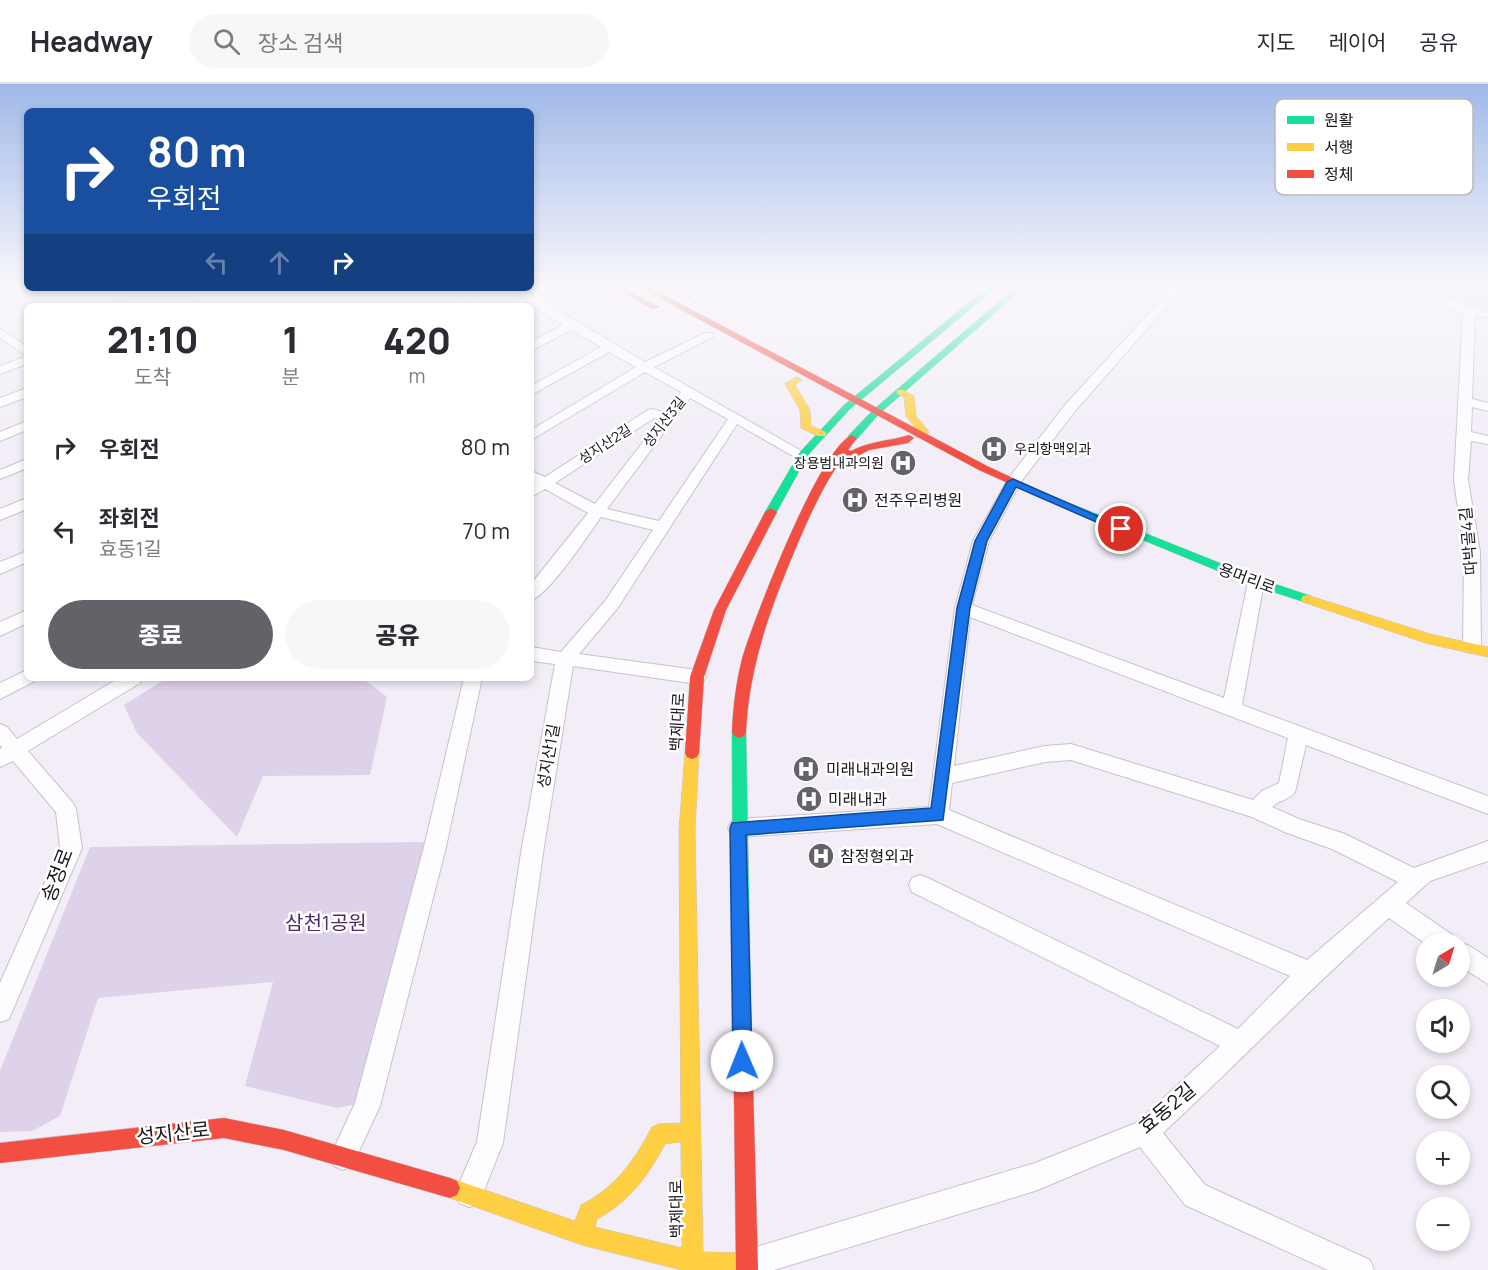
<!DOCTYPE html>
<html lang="ko">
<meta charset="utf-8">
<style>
:root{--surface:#fff;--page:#f7f7f7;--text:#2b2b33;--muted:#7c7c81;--line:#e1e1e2;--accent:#656169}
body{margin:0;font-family:Manrope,"Noto Sans KR",sans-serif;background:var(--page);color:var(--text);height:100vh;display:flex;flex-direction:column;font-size:22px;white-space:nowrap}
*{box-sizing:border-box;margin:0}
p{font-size:20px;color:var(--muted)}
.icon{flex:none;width:33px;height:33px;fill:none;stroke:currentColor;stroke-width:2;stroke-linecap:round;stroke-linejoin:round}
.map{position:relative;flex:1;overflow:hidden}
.panel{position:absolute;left:24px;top:219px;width:510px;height:378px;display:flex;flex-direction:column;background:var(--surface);border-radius:9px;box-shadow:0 3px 9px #0003}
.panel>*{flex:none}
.top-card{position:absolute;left:24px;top:24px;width:510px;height:183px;border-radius:9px;box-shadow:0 3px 9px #0003;background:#1a4fa0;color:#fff;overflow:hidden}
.needle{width:39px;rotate:38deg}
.tools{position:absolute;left:1416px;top:849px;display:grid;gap:12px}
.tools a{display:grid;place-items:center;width:54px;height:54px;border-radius:50%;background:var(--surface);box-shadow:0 3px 9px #0003;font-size:30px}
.pin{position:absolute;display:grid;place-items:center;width:51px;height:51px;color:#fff;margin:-26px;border:3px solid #fff;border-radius:50%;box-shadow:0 2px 6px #0007}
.me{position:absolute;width:66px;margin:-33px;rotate:359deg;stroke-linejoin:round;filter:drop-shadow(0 0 4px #0008)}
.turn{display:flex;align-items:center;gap:21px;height:126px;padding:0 24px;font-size:27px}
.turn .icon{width:78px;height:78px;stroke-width:2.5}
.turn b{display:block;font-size:42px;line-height:51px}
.lanes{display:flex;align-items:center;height:57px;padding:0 24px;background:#0003;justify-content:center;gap:30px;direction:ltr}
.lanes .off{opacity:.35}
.eta{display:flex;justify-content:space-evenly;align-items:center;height:102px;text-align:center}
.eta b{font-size:36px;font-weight:800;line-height:42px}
.cta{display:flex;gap:12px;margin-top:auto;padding:12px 24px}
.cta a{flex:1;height:69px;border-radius:36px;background:var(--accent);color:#fff;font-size:24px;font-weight:800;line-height:69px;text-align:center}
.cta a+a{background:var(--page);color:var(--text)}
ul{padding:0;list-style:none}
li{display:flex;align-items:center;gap:18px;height:84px;padding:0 24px}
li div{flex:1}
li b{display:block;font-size:22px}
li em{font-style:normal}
header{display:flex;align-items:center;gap:36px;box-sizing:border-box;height:84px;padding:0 30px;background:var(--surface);border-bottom:2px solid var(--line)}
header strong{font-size:28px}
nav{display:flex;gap:33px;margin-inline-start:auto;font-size:21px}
.search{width:420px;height:54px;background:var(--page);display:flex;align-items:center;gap:15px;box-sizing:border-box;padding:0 21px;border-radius:33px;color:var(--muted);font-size:22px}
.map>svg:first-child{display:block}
</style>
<header>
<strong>Headway</strong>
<div class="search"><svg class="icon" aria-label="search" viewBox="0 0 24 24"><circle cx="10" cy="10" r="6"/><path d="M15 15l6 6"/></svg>장소 검색</div>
<nav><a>지도</a><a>레이어</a><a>공유</a></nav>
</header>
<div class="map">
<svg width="1488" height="1186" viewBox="0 0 1488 1186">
<rect width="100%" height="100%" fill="#f2edf7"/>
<g fill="#ddd2e9">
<polygon points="1423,203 1488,203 1488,226"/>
<polygon points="148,204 177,204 212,222 100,222"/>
<polygon points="167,594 362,594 387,613 370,691 263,692 237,753 137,649 124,621"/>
<polygon points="424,758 405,850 358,1020 337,1024 245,1002 273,898 98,914 60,1032 32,1047 0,1048 0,987 90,763"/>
</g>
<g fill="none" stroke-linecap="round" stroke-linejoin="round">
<g stroke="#c7c3cb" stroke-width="2">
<g id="street">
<path d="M559 203H572L544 218 645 278 705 249H713V253L654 283 810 372 808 375H798L737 340 617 525 579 570 697 586 703 588 706 593 703 598 697 600 573 582 543 769 503 1059 479 1119 469 1123 459 1119 455 1109 477 1058 521 769 555 580 531 577V563L561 568 605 517 653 446 601 433C588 451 549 511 531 516V500L588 429 545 405 531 413V401L535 399 531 397V387L545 393 648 326 653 325 665 329 681 308 645 288 531 356V346L636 283 609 268 531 311V302L601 263 571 246 531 267V258L563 241 535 223 531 225V222H522L528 218 509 204H521L536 214ZM690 314 728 335 659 437 607 425ZM654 334 660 336 595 420 555 399Z"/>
<polygon points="712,203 725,203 685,223 681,224 675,221"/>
<path d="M1173 203H1184L1075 327 1020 399 989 457 972 521 1224 614 1248 498 1250 494H1262L1264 498 1242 621 1488 712V730L1306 661 1295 708C1289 716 1279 716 1272 723L1299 735 1345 750 1414 784 1488 757V777L1430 797 1406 819 1454 852 1457 859 1468 861 1488 874V900L1460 882V860H1426L1389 834C1312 903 1239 978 1163 1049L1205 1101 1370 1176 1374 1186H1328L1185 1121 1140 1063 1035 1107 774 1186H734L732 1180 736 1170 746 1166 1035 1079 1136 1039 1220 962 912 808 909 801 912 794 920 791 928 794 1238 945 1290 892 937 740 738 753 731 750 728 744 731 738 738 735 929 723 955 524 973 457 1008 395 1065 321ZM970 533 1288 654 1279 699 1262 707 1253 716 1071 660 1045 662 954 682ZM1071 676 1252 733 1287 749 1332 765 1398 798 1307 876 949 726 952 699 1045 678Z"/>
<path d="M1412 203C1439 203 1461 223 1488 228V234L1475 232 1472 315 1488 319V327L1472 323 1471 348 1488 352V360L1471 357 1468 396 1480 468 1481 563 1478 568 1472 569 1466 568 1463 563 1464 468 1454 396 1463 230Z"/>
<polygon points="456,204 467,204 482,222 470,222"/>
<polygon points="0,245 27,262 27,272 0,254"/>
<polygon points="27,272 27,280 0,290 0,282"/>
<polygon points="27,304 27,313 0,323 0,314"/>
<polygon points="27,337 27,346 0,357 0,348"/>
<polygon points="27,375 27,384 0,395 0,386"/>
<polygon points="27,414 27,425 0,436 0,425"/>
<polygon points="27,467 27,478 0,490 0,478"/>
<polygon points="27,526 27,539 0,552 0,538"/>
<polygon points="27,586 27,594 35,594 33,598 0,615 0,599"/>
<polygon points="119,594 143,594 140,599 28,667 73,719 76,725 82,764 9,935 0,938 0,899 60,764 56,728 13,677 0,683 0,665 2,664 0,661 0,640 7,643 17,655"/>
<polygon points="464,594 482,594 446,763 380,1022 352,1082 343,1086 334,1082 330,1073 355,1019 424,763"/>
</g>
</g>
<g stroke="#c7c3cb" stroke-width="1">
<g id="fast">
<polygon points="988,203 997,203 850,325 808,371 775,431 767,431 765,428 800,368 844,321"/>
<polygon points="1016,203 1025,203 879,330 856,356 848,356 848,352 873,326"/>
<polygon points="1052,412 1260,495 1311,512 1313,515 1307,519 1252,501 1048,417 1046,415"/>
<polygon points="739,642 744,644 746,648 751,924 748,930 742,933 736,930 733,924 732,648 734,644"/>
</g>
</g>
<g stroke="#c7c3cb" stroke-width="1">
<g id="slow">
<polygon points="797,293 802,296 795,301 810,326 811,342 826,348 826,352 818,352 801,344 800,326 785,300"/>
<polygon points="897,306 903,306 914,312 916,332 929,348 924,353 916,353 915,351 918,347 906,332 904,313 897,310"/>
<polygon points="1307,511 1430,550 1488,563 1488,573 1429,560 1303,518 1301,515 1303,512"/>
<path d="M692 663 697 665 699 669 695 746 703 1168 746 1169 754 1172 757 1180 754 1186H682L582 1161 450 1114 443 1111 440 1104 443 1097 450 1094 575 1137 581 1121C616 1103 634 1077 652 1043L659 1040 681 1039 679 746 685 669 687 665ZM681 1058 682 1164 595 1143 597 1135C630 1117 648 1092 665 1060Z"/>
</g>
</g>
<g stroke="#c7c3cb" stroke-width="1">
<g id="jam">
<polygon points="612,203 622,203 659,223 652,225"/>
<polygon points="639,203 649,203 987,382 1058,415 1052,418 1048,417 979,386"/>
<path d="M852 351 857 354 848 366 851 367C869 357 890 357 909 351L914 354 908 359 869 366 856 373 844 372C823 401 809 433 795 466 770 525 749 583 746 648L744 652 739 654 734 652 732 648C733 623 736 599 742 575 753 537 820 363 852 351Z"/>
<polygon points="771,424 777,428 726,526 704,593 699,669 697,673 692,675 687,673 685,669 690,593 714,526 765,428"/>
<polygon points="742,915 748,918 751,924 758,1186 736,1186 733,924 736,918"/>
<polygon points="224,1034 284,1046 450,1094 457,1097 460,1104 457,1111 450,1114 284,1066 224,1054 0,1079 0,1059"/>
</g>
</g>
<use href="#street" fill="#fdfcfe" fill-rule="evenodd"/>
<use href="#fast" fill="#16e098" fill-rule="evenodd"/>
<use href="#slow" fill="#ffcf43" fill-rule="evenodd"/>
<use href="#jam" fill="#f24e42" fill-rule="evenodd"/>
</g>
<linearGradient id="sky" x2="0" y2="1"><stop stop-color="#a0b9e8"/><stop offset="0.55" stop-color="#f9f7fb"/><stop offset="1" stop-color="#f9f7fb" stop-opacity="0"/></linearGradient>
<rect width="1488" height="369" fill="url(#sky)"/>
<polygon fill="#1a73e8" stroke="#114b97" stroke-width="1.5" points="1013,395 1127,445 1121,449 1117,447 1016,403 987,457 970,524 943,736 746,751 752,977 749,984 742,986 736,984 733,977 730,744 732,739 931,724 957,524 975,457 1007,398"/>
<defs>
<g id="hospital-disc" transform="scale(1.35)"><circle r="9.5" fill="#656169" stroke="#fff"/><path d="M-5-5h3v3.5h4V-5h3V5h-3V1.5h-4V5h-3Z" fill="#fff"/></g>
</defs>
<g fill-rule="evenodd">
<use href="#hospital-disc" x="994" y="365"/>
<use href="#hospital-disc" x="903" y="379"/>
<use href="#hospital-disc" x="855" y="416"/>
<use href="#hospital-disc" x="806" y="685"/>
<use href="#hospital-disc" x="809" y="715"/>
<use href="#hospital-disc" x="821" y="772"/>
</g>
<g text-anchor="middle" stroke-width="5" stroke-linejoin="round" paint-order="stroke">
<g font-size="14" fill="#19161d" stroke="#fff">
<text transform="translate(664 338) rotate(-52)" y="5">성지산3길</text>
<text transform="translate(605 360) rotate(-33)" y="5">성지산2길</text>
</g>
<g font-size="14" fill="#19161d" stroke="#fff" text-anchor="start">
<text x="1014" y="370">우리항맥외과</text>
<text x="884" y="384" text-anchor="end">장용범내과의원</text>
</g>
<g font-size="16" fill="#19161d" stroke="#fff" text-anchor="start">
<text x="874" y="422">전주우리병원</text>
<text x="826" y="691">미래내과의원</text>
<text x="828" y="721">미래내과</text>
<text x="840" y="778">참정형외과</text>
</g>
<g font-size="16" fill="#19161d" stroke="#fff">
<text transform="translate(1468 457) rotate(-95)" y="6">따박골4길</text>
<text transform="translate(1247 494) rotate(20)" y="6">용머리로</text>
<text transform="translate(677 638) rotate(-87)" y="6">백제대로</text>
<text transform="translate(548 672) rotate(-80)" y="6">성지산1길</text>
<text transform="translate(676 1125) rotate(-91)" y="6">백제대로</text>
</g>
<g font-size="20" fill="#19161d" stroke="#fff">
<text transform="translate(57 791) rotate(-69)" y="7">송정로</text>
<text transform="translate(1167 1024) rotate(-40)" y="7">효동2길</text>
<text transform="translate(173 1049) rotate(-6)" y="7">성지산로</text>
</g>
<g font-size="20" fill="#4c2b68" stroke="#fff">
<text x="326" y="846">삼천1공원</text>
</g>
</g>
<rect x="1275" y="15" width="198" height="96" rx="9" fill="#fff" stroke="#bab9bb" stroke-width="1.5"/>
<rect x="1287" y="32" width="27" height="8" fill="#16e098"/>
<rect x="1287" y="59" width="27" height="8" fill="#ffcf43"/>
<rect x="1287" y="86" width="27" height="8" fill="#f24e42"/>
<g font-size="16" fill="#19161d">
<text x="1324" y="42">원활</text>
<text x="1324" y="69">서행</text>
<text x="1324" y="96">정체</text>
</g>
</svg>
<div class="tools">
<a><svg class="needle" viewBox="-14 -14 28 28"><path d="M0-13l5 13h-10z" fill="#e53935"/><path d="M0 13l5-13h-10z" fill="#7c7c81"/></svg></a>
<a><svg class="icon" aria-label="sound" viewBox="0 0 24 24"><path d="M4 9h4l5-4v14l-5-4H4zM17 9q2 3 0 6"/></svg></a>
<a><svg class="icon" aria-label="search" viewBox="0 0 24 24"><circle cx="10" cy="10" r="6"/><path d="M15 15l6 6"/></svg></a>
<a>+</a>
<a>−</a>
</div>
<div class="pin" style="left:1121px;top:445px;background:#d93025"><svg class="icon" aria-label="arrive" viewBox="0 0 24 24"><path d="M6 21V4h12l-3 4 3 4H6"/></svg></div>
<svg class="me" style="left:742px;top:977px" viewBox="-20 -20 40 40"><circle r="19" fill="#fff"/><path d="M0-13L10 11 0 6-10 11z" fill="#1a73e8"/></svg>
<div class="top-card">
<div class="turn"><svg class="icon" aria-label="right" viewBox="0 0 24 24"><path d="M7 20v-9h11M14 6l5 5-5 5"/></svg><div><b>80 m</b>우회전</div></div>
<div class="lanes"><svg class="icon off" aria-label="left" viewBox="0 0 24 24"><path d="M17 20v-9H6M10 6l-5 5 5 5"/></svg><svg class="icon off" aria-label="ahead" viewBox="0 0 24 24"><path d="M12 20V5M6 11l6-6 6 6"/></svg><svg class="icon" aria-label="right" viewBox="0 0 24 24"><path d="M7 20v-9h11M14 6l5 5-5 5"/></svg></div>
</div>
<section class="panel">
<div class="eta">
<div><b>21:10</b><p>도착</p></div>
<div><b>1</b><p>분</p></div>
<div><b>420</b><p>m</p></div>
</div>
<ul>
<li><svg class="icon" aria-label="right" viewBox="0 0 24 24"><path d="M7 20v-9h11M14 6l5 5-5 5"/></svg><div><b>우회전</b></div><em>80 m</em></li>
<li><svg class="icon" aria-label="left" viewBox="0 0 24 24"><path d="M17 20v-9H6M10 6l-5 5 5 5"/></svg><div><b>좌회전</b><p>효동1길</p></div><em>70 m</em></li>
</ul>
<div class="cta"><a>종료</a><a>공유</a></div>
</section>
</div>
